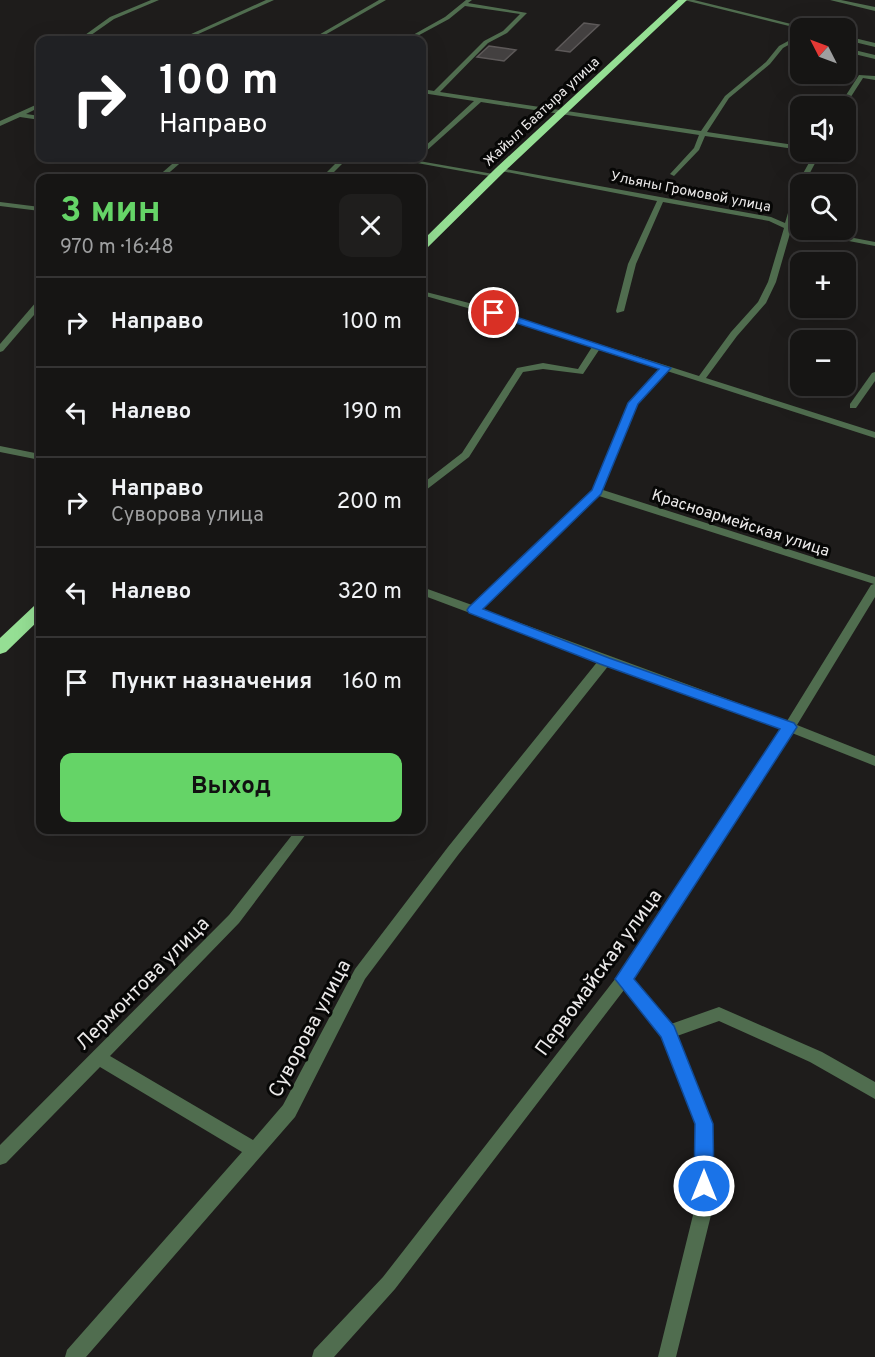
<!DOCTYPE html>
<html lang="ru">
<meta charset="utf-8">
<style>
:root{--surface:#161514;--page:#1f1e1d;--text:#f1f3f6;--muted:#9e9fa0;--line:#353434;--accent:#65d467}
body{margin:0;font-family:Overpass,sans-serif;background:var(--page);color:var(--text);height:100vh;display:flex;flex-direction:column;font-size:22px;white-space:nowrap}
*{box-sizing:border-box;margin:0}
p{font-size:20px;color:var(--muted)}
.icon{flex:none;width:33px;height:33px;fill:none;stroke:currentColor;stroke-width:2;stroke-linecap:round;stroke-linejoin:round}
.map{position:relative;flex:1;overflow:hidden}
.side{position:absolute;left:36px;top:174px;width:390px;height:660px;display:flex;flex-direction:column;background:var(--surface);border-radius:12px;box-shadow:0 6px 24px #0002,0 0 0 2px var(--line)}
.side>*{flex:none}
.banner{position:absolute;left:36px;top:36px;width:390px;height:126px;border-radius:12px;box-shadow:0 6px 24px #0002,0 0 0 2px var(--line);background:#202124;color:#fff;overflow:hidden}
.needle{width:39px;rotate:312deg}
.controls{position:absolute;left:790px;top:18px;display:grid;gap:12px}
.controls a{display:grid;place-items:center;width:66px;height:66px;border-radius:12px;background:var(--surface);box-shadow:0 6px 24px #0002,0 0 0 2px var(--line);font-size:30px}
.pin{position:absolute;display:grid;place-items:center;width:51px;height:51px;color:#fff;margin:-26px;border:3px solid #fff;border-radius:50%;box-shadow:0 2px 6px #0007}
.me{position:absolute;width:66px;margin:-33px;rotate:0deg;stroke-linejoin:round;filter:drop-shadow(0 0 4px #0008)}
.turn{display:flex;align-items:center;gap:21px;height:126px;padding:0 24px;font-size:27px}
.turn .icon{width:78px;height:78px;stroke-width:2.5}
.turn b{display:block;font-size:42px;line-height:51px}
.round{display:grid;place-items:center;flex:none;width:63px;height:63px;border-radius:12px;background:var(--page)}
.head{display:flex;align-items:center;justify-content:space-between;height:102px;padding:0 24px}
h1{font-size:36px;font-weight:700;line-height:45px;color:var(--accent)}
.action{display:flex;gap:12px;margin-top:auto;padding:12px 24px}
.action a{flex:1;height:69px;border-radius:12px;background:var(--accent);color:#111;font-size:24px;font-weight:700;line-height:69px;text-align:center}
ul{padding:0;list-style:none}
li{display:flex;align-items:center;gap:18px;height:90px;padding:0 24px;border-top:2px solid var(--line)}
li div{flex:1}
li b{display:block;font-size:22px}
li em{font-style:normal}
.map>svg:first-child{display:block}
</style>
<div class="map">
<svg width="875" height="1357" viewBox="0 0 875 1357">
<rect width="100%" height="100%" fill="#1e1c1b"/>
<g fill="#434040" stroke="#5d5959" stroke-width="1.5">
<polygon points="584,23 599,25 570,52 556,50"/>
<polygon points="489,46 516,50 504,61 477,57"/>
</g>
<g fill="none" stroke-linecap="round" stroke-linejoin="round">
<g fill="#506d4f" fill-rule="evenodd">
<polygon points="151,0 159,0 114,19 84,40 78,40 110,17"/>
<polygon points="266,0 274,0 185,40 178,40"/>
<polygon points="379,0 386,0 316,40 310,40"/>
<polygon points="466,0 472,0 468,3 527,13 507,33 488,43 440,92 701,131 725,96 766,62 779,46 801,34 801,38 783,48 770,64 729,98 707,132 801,146 801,150 705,136 699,150 674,176 670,174 694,148 699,135 481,102 424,153 422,154 422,149 474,101 422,93 422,89 434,91 484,41 503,31 520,14 465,6 449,19 410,40 404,40 445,17"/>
<polygon points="684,0 694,0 807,28 801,29"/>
<polygon points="830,0 841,0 875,7 875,11"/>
<polygon points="846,36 875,43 875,47 846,40"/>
<polygon points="846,48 875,55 875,59 846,52"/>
<polygon points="40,56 40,60 35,58 36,57"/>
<polygon points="859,75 875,76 875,80 863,78 845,106 839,106"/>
<polygon points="40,103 40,107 26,114 40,116 40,120 20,117 0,126 0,121"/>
<path d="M815 152H821L804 184H801V195L792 226 801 227V230H812L875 242V246L791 230 776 282 766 303 737 336 706 378 875 432V438L667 371 637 404 603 490 875 577V597L797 725 875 756V766L792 733 633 978 671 1024 719 1007 822 1052 875 1082V1099L810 1062 719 1021 677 1036 712 1124 713 1207 676 1357H658L695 1207 696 1124 662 1036 624 990 395 1289 334 1357H312L314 1350 383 1277 619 974 782 729 609 665 458 855 365 979 295 1117 86 1357H65L67 1350 242 1152 100 1067 6 1163 0 1165V1145L229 915 296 830H309L239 923 110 1056 253 1140 283 1105 355 969 448 847 598 661 422 595V587L472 605 592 491 628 403 659 369 599 350 583 374 543 369 523 372 469 457 426 490 422 491V484L462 453 517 368 543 363 578 369 592 347 471 309 422 295V291L477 305 699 376 731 332 758 302 768 282 784 228 769 221 663 202 636 264 624 311 617 313 616 311 628 264 657 201 496 170 500 168 771 217 785 223 796 186ZM599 496 874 584 871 585 787 721 482 609Z"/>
<polygon points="179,158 186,158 163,178 156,178"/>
<polygon points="341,158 348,158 328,178 321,178"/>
<polygon points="389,158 402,158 499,175 495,177"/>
<polygon points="0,202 40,207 40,211 0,206"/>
<polygon points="37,301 40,301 40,308 3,351 0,352 0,344"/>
<polygon points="875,372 875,381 856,408 850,408 850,404 872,373"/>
<polygon points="0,446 40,454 40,460 0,452"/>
</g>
<g fill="#95df94" fill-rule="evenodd">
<polygon points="678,0 687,0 504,172 426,249 422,250 422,241 496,168"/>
<polygon points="40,604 40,619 6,652 0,654 0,638 34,606"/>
</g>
</g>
<polygon fill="#1a73e8" stroke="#114b97" stroke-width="1.5" points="491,311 498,311 671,368 638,404 601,494 483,609 609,658 794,723 797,727 634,979 674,1026 713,1124 714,1186 711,1193 704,1196 697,1193 694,1186 695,1124 661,1037 615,979 780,729 600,664 469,613 467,610 469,607 592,490 628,403 659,369 491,315"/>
<g text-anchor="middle" stroke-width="6" stroke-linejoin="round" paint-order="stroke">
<g font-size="14" fill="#ebe9e9" stroke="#070706">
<text transform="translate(541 111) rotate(-43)" y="5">Жайыл Баатыра улица</text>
<text transform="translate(691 191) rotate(11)" y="5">Ульяны Громовой улица</text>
</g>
<g font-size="16" fill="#ebe9e9" stroke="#070706">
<text transform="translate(741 522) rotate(18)" y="6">Красноармейская улица</text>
</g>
<g font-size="20" fill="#ebe9e9" stroke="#070706">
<text transform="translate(598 972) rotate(-54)" y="7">Первомайская улица</text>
<text transform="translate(142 983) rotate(-45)" y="7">Лермонтова улица</text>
<text transform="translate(309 1028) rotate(-62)" y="7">Суворова улица</text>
</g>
</g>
</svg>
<div class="controls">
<a><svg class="needle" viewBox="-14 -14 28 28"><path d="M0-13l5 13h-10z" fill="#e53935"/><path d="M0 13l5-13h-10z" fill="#9e9fa0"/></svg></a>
<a><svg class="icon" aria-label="sound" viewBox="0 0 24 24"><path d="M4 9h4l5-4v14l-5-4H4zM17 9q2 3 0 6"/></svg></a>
<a><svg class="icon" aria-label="search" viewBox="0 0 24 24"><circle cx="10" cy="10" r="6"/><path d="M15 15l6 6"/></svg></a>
<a>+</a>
<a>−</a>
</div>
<div class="pin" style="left:494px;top:313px;background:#d93025"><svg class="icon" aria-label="arrive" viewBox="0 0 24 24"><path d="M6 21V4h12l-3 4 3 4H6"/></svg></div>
<svg class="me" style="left:704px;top:1186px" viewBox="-20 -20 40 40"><circle r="17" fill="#1a73e8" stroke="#fff" stroke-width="3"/><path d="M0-11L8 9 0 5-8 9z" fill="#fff"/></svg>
<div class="banner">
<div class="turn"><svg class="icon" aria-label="right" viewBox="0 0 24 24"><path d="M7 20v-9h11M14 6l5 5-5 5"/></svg><div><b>100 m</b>Направо</div></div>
</div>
<section class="side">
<div class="head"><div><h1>3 мин</h1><p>970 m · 16:48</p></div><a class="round"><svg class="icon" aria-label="close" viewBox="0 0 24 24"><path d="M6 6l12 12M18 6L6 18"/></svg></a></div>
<ul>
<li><svg class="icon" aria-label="right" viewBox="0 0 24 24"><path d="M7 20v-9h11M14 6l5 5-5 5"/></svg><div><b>Направо</b></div><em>100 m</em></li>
<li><svg class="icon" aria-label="left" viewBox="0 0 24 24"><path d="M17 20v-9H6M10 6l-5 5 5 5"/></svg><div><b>Налево</b></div><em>190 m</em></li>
<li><svg class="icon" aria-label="right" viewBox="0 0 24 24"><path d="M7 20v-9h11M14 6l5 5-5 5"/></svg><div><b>Направо</b><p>Суворова улица</p></div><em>200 m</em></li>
<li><svg class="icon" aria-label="left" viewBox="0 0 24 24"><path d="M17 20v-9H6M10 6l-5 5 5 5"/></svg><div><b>Налево</b></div><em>320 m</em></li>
<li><svg class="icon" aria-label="arrive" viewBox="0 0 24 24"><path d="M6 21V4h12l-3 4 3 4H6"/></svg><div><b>Пункт назначения</b></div><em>160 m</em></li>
</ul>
<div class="action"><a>Выход</a></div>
</section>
</div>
